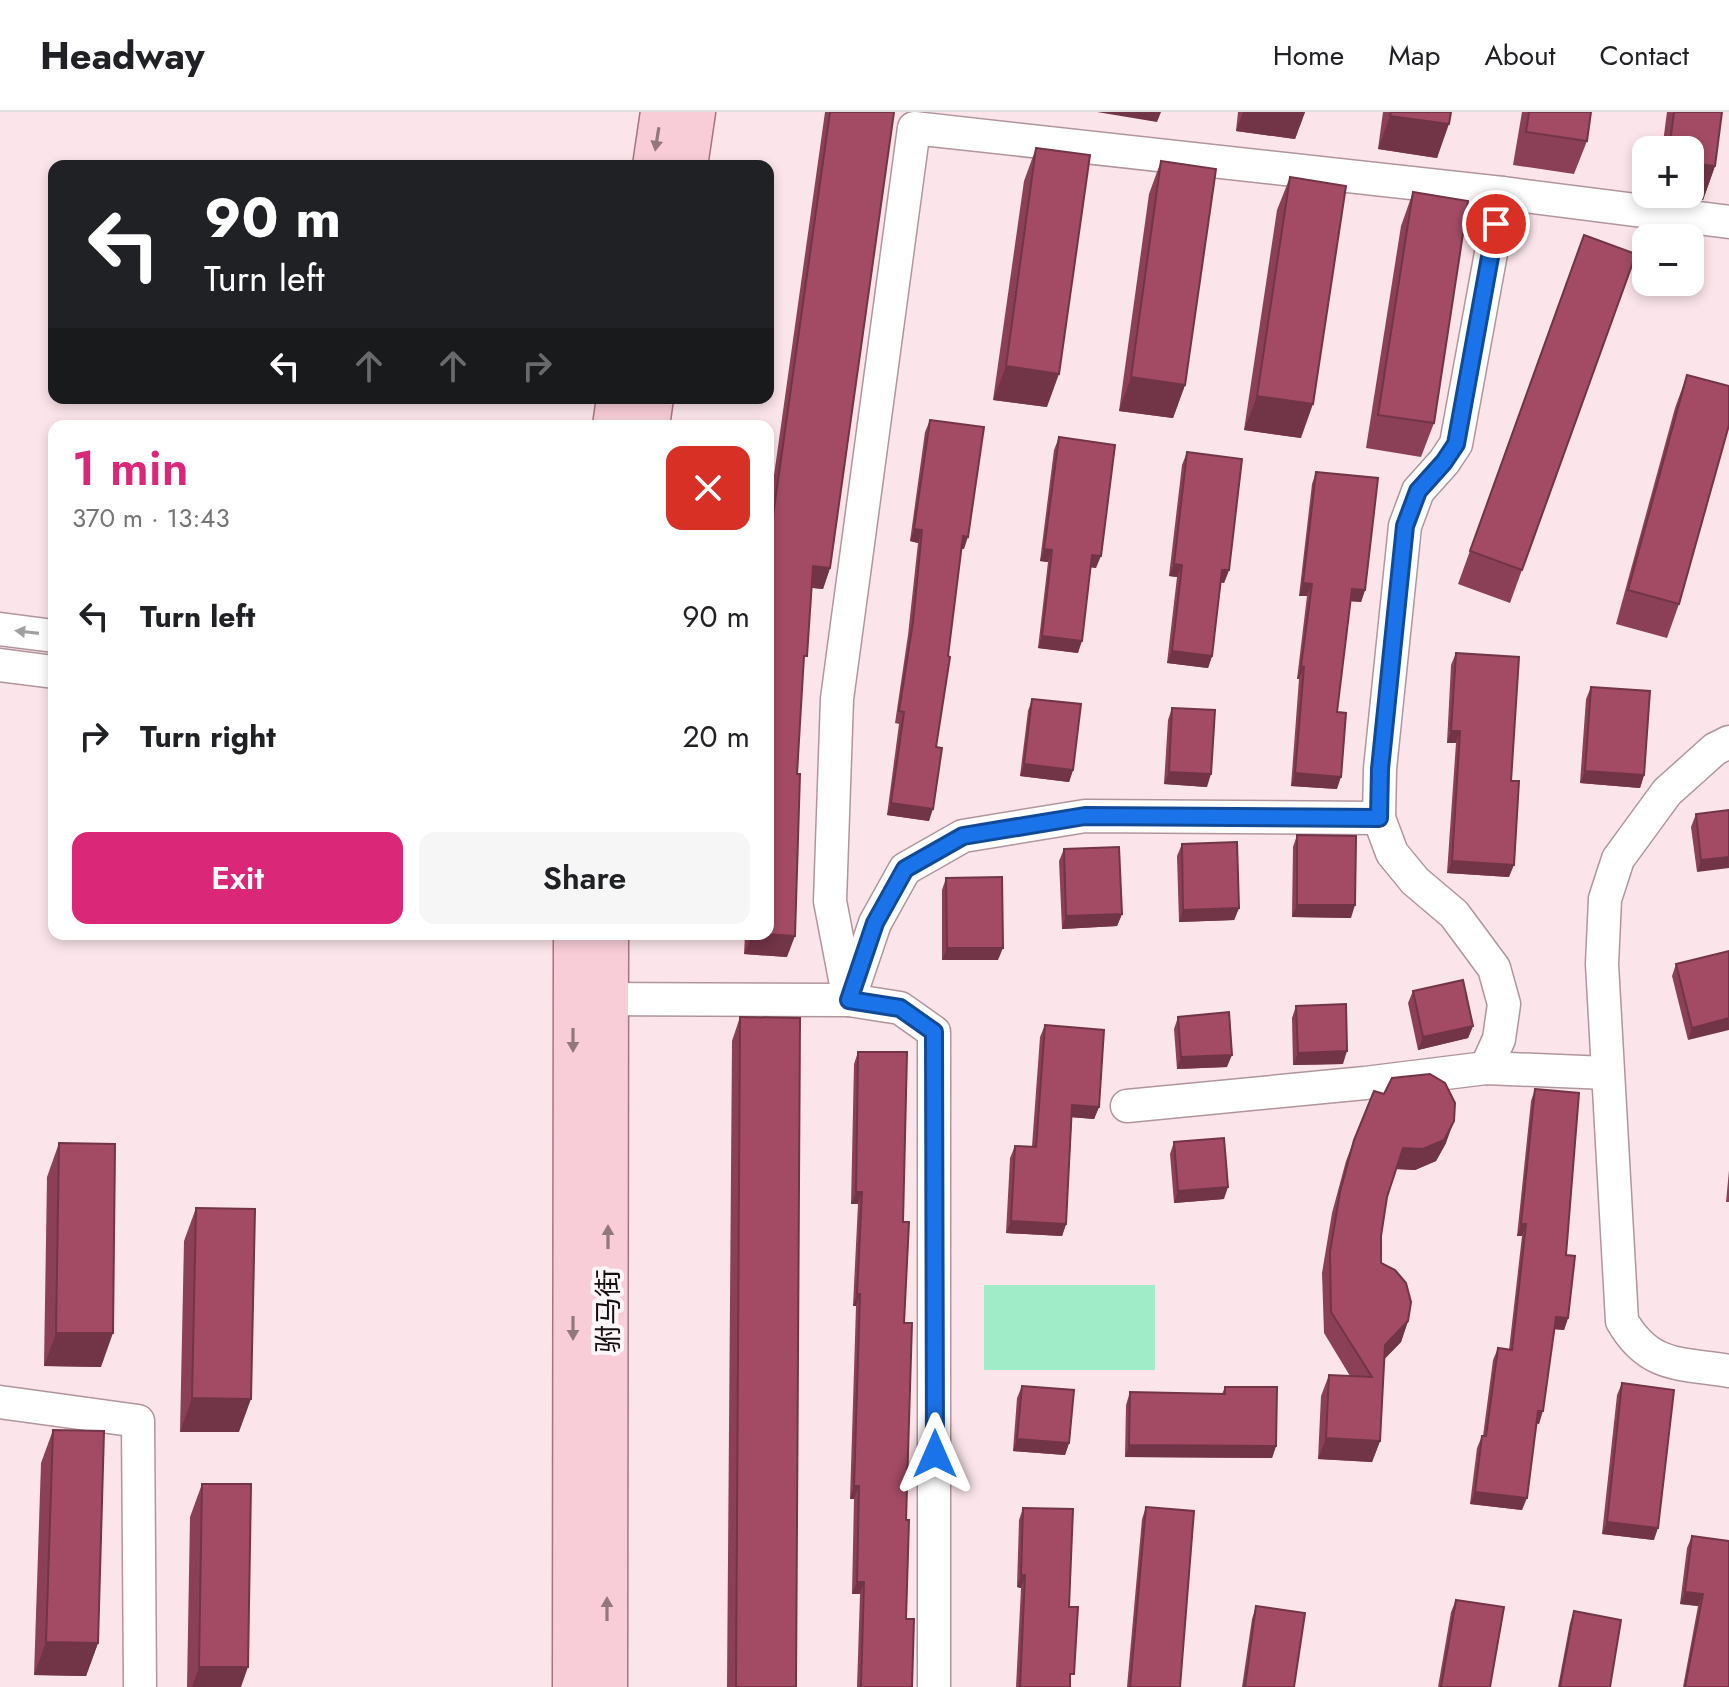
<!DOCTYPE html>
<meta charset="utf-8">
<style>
:root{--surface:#fff;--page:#f6f6f6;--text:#202124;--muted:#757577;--line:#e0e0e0;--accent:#db2777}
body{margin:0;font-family:Jost,"Noto Sans SC",sans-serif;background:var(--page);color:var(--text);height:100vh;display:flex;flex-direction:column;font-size:30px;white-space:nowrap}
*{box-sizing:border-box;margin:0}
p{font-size:26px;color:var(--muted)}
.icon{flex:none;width:44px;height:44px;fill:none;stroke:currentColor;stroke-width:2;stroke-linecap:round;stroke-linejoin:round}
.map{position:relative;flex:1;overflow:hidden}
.sheet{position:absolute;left:48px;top:308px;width:726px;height:520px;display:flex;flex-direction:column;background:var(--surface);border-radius:16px;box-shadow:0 4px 12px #0003}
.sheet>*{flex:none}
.top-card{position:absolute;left:48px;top:48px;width:726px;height:244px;border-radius:16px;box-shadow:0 4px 12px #0003;background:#202124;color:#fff;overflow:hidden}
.tools{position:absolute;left:1632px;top:24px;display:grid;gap:16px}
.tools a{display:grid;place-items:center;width:72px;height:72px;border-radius:16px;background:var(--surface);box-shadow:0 4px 12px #0003;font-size:40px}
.pin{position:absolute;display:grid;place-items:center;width:68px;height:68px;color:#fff;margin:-34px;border:4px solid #fff;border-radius:50%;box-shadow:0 2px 8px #0007}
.me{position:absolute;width:88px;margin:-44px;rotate:0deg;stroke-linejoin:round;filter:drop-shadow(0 0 6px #0008)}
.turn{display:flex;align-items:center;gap:28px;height:168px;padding:0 24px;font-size:36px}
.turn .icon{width:104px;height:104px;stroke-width:2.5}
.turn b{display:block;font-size:56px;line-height:68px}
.lanes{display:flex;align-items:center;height:76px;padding:0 24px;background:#0003;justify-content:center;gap:40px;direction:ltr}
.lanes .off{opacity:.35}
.round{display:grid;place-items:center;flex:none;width:84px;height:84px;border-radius:16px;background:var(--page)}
.head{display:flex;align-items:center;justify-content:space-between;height:136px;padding:0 24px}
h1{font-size:48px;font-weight:600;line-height:60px;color:var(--accent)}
.action{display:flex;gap:16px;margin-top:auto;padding:16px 24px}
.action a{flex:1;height:92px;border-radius:16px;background:var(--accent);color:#fff;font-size:32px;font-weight:600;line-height:92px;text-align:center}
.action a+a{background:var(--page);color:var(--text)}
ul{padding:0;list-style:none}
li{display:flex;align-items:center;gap:24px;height:120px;padding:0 24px}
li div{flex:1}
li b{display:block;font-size:30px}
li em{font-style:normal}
header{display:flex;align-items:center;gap:48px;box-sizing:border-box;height:112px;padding:0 40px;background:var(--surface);border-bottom:2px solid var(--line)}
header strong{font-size:38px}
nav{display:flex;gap:44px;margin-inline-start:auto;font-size:28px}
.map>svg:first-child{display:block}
</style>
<header>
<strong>Headway</strong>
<nav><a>Home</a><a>Map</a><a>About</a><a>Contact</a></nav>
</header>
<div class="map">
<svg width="1729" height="1575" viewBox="0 0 1729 1575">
<rect width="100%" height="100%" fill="#fbe5ea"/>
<rect fill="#a1ecc8" x="984" y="1173" width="171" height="85"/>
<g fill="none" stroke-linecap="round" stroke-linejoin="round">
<g stroke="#b0969c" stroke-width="35">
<g id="minor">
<polyline points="0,517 54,524"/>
<polyline points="0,553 54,560"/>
<path d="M1729 630 1715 637 1667 680 1618 747 1605 787 1602 852 1622 1209C1649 1256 1680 1251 1729 1259"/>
<polyline points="850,885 875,811 905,757 963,724 1085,704 1379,706"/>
<polyline points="585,887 849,888 900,896 934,920 934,1575"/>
<polyline points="849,888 830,789 837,587 914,16 1502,81 1729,110"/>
<polyline points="1486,956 1499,927 1504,892 1494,856 1454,802 1415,769 1392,741 1379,706 1380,657 1405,414 1418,379 1444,350 1456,332 1502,81"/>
<polyline points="1127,994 1365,971 1486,956 1607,961"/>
<polyline points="0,1290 138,1309 140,1575"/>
</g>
</g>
<g stroke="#a67480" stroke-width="43">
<g id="major">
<polyline points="653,54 661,0"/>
<polyline points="687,54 695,0"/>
<polyline points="613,314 617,286"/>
<polyline points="649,314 653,286"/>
<polyline points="573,1575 574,822"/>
<polyline points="607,1575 608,822"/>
</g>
</g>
<use href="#minor" stroke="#fff" stroke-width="32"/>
<use href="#major" stroke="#f8cdd7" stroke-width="40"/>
</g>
<g fill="#8c4057">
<polygon points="825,0 894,0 830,456 823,477 812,476 803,555 787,845 744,842 745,822 768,822 768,406"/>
<polygon points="1238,0 1305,0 1295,27 1236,19"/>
<polygon points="1383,0 1451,0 1437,46 1378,37"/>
<polygon points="1522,0 1591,0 1587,29 1574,62 1513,53"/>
<polygon points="1667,0 1722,0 1715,54 1703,88 1660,82 1690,82 1690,38 1662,38"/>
<polygon points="1036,36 1047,295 993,288 1024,69"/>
<polygon points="1161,49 1185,273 1173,306 1119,299 1149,82"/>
<polygon points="1290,65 1301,326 1244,318 1277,98"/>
<polygon points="1413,80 1434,311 1421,345 1366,336 1401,114"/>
<polygon points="1584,123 1636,142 1510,491 1458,472"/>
<polygon points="1687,263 1679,492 1667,526 1616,512 1675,296"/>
<polygon points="930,308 964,437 961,436 936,635 929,709 887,703 899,612 895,611 908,523 918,431 910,429 925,320"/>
<polygon points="1059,325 1096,456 1091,455 1078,541 1038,536 1048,450 1040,449 1054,338"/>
<polygon points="1187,340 1229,458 1224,471 1221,470 1212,544 1208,556 1167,551 1177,465 1169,464 1182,353"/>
<polygon points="1316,360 1365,478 1361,490 1350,489 1337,600 1337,677 1291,674 1299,567 1297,567 1307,484 1299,484 1312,372"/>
<polygon points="1456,541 1511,669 1509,765 1447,761 1456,631 1447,631 1451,553"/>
<polygon points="1591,575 1644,663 1640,676 1580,671 1586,587"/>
<polygon points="1032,587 1073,658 1069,670 1020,664 1028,599"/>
<polygon points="1172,596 1207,675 1164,672 1168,608"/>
<polygon points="1729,698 1697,760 1691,715 1696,702"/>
<polygon points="1297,723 1351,806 1292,805 1293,735"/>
<polygon points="1182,732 1239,796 1234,808 1179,810 1177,744"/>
<polygon points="1064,737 1122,802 1117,814 1062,817 1059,749"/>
<polygon points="946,766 998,848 942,848 942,778"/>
<polygon points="1729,839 1688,928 1672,864 1676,852"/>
<polygon points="1413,879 1473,914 1468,926 1418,938 1408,891"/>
<polygon points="1296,894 1343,952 1293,953 1292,906"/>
<polygon points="740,905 796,1575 727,1575 732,929"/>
<polygon points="1178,905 1227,955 1177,957 1174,917"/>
<polygon points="1045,913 1099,995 1094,1007 1072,1005 1066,1112 1062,1124 1006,1121 1010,1046 1015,1034 1032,1034 1040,925"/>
<polygon points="858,940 903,1110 906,1507 912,1575 857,1575 860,1482 852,1482 854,1387 850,1387 856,1194 853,1194 858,1092 851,1092 854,952"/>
<polygon points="1535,977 1566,1143 1568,1206 1564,1218 1555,1217 1539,1312 1536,1311 1522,1398 1470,1392 1477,1336 1482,1324 1483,1324 1493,1248 1498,1236 1509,1238 1522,1124 1517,1124 1531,989"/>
<polygon points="1354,1028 1446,1031 1436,1049 1415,1058 1396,1057 1387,1085 1381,1124 1381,1151 1408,1209 1401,1230 1384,1247 1380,1329 1372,1350 1318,1347 1321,1284 1329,1263 1350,1264 1324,1221 1322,1161 1332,1101 1346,1049"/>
<polygon points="1174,1030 1224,1087 1174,1091 1170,1042"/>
<polygon points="59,1031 101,1255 44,1254 47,1065"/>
<polygon points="1729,1058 1729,1090 1726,1090"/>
<polygon points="196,1096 239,1320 180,1320 184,1129"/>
<polygon points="1622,1271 1654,1428 1602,1422 1617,1283"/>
<polygon points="1022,1274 1069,1331 1065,1343 1013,1339 1017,1286"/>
<polygon points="1225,1275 1276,1334 1272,1346 1125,1345 1126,1293 1130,1280 1222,1282"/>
<polygon points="53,1318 98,1531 86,1564 34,1563 41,1351"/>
<polygon points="202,1372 241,1575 187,1575 190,1405"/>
<polygon points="1146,1395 1180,1575 1127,1575 1142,1407"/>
<polygon points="1023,1396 1069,1495 1070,1575 1016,1575 1021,1476 1017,1475 1019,1408"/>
<polygon points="1692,1424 1729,1575 1683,1575 1698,1494 1680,1492 1687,1436"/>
<polygon points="1456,1488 1490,1575 1438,1575 1451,1500"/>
<polygon points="1256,1494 1294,1575 1242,1575 1252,1507"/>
<polygon points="1574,1499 1610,1575 1558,1575 1570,1511"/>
</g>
<g fill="#723447">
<polygon points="1097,0 1161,0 1157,10"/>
<polygon points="1243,0 1305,0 1295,27 1236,19"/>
<polygon points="1390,4 1449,12 1437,46 1378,37"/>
<polygon points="1690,51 1715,54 1703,88 1660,82 1690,82"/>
<polygon points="1006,254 1059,262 1047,295 993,288"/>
<polygon points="1131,265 1185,273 1173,306 1119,299"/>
<polygon points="1257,284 1313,292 1301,326 1244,318"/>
<polygon points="914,417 922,418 918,431 910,429"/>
<polygon points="963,424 968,425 964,437 958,436"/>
<polygon points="1044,437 1052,438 1048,450 1040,449"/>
<polygon points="1092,443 1101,444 1096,456 1088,455"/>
<polygon points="1174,452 1182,453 1177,465 1169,464"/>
<polygon points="813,454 830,456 823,477 805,475"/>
<polygon points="1222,458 1229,458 1224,471 1218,470"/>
<polygon points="1303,471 1312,472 1307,484 1299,484"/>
<polygon points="1352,477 1365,478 1361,490 1348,489"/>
<polygon points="1042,524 1082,529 1078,541 1038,536"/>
<polygon points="1172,539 1212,544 1208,556 1167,551"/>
<polygon points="1301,554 1304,555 1299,567 1297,567"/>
<polygon points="1451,619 1460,619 1456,631 1447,631"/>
<polygon points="1024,652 1073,658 1069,670 1020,664"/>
<polygon points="1585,659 1644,663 1640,676 1580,671"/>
<polygon points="1169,660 1211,662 1207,675 1164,672"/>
<polygon points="1295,661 1341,665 1337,677 1291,674"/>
<polygon points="891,691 933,697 929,709 887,703"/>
<polygon points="1729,745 1729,756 1697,760 1701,748"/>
<polygon points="1452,749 1514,753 1509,765 1447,761"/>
<polygon points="1297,793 1355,793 1351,806 1292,805"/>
<polygon points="1239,796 1234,808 1179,810 1183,798"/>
<polygon points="1122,802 1117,814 1062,817 1066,804"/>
<polygon points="752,822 763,822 795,824 787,845 744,842"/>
<polygon points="947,836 1003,836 998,848 942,848"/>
<polygon points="1729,906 1729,918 1688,928 1692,916"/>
<polygon points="1473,914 1468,926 1418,938 1423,925"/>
<polygon points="1347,939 1343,952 1293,953 1298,941"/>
<polygon points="1232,943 1227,955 1177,957 1181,945"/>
<polygon points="1072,993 1099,995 1094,1007 1068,1005"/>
<polygon points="1454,1009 1446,1031 1436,1049 1415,1058 1396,1057 1403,1036"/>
<polygon points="1228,1075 1224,1087 1174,1091 1178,1079"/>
<polygon points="856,1080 862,1080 858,1092 851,1092"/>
<polygon points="1011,1109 1066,1112 1062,1124 1006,1121"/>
<polygon points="1521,1112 1526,1112 1522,1124 1517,1124"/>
<polygon points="857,1182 860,1182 856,1194 853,1194"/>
<polygon points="1556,1205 1568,1206 1564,1218 1552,1217"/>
<polygon points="1408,1209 1401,1230 1377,1255 1385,1233"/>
<polygon points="56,1221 113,1221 101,1255 44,1254"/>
<polygon points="192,1286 251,1287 239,1320 180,1320"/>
<polygon points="1538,1299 1543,1299 1539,1312 1533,1311"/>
<polygon points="1326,1326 1380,1329 1372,1350 1318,1347"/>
<polygon points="1017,1327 1069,1331 1065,1343 1013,1339"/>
<polygon points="1129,1333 1276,1334 1272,1346 1125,1345"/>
<polygon points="854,1374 859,1374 854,1387 850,1387"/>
<polygon points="1475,1380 1527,1386 1522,1398 1470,1392"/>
<polygon points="1607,1410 1658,1416 1654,1428 1602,1422"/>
<polygon points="1021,1463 1025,1463 1021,1476 1017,1475"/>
<polygon points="857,1470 864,1470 860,1482 852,1482"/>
<polygon points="1685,1480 1703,1482 1698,1494 1680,1492"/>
<polygon points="46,1530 98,1531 86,1564 34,1563"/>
<polygon points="199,1555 248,1555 241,1575 192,1575"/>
</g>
<g fill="#a34b65" stroke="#723447" stroke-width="2">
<polygon points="830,0 894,0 830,456 813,454 807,544 804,544 797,662 800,662 795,824 763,822 768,822 768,439"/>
<polygon points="1391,0 1451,0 1449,12 1390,4"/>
<polygon points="1529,0 1591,0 1587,29 1526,20"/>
<polygon points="1674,0 1722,0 1715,54 1690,51 1690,38 1669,38"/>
<polygon points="1036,36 1090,43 1059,262 1006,254"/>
<polygon points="1161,49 1216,57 1185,273 1131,265"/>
<polygon points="1290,65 1346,74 1313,292 1257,284"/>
<polygon points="1413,80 1468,89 1434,311 1378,303"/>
<polygon points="1584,123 1636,142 1522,458 1470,439"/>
<polygon points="1687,263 1729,274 1729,313 1679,492 1628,478"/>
<polygon points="930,308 984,315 968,425 963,424 948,544 950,545 936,635 942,636 933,697 891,691 904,600 899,599 913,510 922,418 914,417"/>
<polygon points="1059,325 1115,333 1101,444 1092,443 1082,529 1042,524 1052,438 1044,437"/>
<polygon points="1187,340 1242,347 1229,458 1222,458 1212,544 1172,539 1182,453 1174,452"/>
<polygon points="1316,360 1378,366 1365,478 1352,477 1337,600 1346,601 1341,665 1295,661 1304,555 1301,554 1312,472 1303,471"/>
<polygon points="1456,541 1519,545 1511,669 1519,669 1514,753 1452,749 1460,619 1451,619"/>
<polygon points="1591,575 1650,579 1644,663 1585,659"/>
<polygon points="1032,587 1081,592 1073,658 1024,652"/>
<polygon points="1172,596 1215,598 1211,662 1169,660"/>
<polygon points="1729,698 1729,745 1701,748 1696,702"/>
<polygon points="1297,723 1356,724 1355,793 1297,793"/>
<polygon points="1237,730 1239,796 1183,798 1182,732"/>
<polygon points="1119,735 1122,802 1066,804 1064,737"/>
<polygon points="1002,765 1003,836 947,836 946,766"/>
<polygon points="1729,839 1729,906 1692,916 1676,852"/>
<polygon points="1463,868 1473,914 1423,925 1413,879"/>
<polygon points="1346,892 1347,939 1298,941 1296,894"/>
<polygon points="1229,900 1232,943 1181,945 1178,905"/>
<polygon points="740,905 800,906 796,1575 736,1575"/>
<polygon points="1045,913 1104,918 1099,995 1072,993 1066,1112 1011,1109 1015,1034 1036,1035"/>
<polygon points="858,940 907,940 903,1110 909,1110 904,1211 912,1211 906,1408 909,1408 906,1507 914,1507 912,1575 861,1575 864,1470 857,1470 859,1374 854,1374 860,1182 857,1182 862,1080 856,1080"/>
<polygon points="1430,962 1445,971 1455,991 1454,1009 1444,1028 1423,1037 1403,1036 1387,1085 1381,1124 1381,1151 1395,1158 1406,1171 1411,1190 1408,1209 1385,1233 1380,1329 1326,1326 1329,1263 1372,1265 1331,1200 1330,1140 1340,1080 1354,1028 1374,979 1384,982 1392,966"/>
<polygon points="1535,977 1579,981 1566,1143 1575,1144 1568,1206 1556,1205 1543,1299 1538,1299 1527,1386 1475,1380 1482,1324 1486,1324 1498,1236 1512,1238 1526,1112 1521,1112"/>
<polygon points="1224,1026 1228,1075 1178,1079 1174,1030"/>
<polygon points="59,1031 115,1032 113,1221 56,1221"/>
<polygon points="196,1096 255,1097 251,1287 192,1286"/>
<polygon points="1622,1271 1674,1278 1658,1416 1607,1410"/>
<polygon points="1022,1274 1074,1278 1069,1331 1017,1327"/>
<polygon points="1225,1275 1277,1275 1276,1334 1129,1333 1130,1280 1225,1282"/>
<polygon points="53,1318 104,1319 98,1531 46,1530"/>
<polygon points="202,1372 251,1372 248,1555 199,1555"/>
<polygon points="1146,1395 1194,1399 1180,1575 1130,1575"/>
<polygon points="1023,1396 1073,1397 1069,1495 1078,1495 1074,1562 1070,1562 1070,1575 1020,1575 1025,1463 1021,1463"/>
<polygon points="1692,1424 1729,1429 1729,1575 1685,1575 1703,1482 1685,1480"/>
<polygon points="1456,1488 1504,1495 1490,1575 1441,1575"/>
<polygon points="1256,1494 1305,1501 1294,1575 1245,1575"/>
<polygon points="1574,1499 1621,1508 1610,1575 1560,1575"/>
</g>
<defs><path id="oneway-solid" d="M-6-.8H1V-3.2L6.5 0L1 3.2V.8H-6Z" transform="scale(2)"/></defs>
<g fill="#92777d">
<use href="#oneway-solid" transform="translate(657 27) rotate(99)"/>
<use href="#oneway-solid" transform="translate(573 928) rotate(90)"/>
<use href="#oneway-solid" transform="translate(608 1125) rotate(-90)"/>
<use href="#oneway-solid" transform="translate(573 1216) rotate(90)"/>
<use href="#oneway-solid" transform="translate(607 1497) rotate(-90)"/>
</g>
<use fill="#a29f9f" href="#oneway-solid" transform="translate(27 520) rotate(-173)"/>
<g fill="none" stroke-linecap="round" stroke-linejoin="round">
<g stroke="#114b97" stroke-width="20">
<polyline id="route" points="935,1342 934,920 900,896 849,888 875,811 905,757 963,724 1085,704 1379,706 1380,657 1405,414 1418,379 1444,350 1456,332 1496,112"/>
</g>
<use href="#route" stroke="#1a73e8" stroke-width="14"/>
</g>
<g text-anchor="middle" stroke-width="8" stroke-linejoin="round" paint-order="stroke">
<g font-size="28" fill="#160e10" stroke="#fdf7f9">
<text transform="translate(608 1199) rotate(-90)" y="10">驸马街</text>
</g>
</g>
</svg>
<div class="tools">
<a>+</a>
<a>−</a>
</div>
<div class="pin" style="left:1496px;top:112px;background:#d93025"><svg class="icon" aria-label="arrive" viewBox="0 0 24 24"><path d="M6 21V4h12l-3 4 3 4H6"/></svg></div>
<svg class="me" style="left:935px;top:1342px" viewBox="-20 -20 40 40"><path d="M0-17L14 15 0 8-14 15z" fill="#1a73e8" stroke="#fff" stroke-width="4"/></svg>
<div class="top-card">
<div class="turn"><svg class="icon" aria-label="left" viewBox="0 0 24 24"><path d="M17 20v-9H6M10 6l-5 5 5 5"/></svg><div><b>90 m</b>Turn left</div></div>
<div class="lanes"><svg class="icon" aria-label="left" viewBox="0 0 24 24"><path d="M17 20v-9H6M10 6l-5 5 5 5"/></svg><svg class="icon off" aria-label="ahead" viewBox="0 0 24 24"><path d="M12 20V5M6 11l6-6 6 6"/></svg><svg class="icon off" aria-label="ahead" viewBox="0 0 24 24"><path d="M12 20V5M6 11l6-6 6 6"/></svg><svg class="icon off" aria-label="right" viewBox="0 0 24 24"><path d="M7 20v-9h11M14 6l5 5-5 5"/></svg></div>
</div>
<section class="sheet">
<div class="head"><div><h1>1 min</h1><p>370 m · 13:43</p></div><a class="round" style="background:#d93025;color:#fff"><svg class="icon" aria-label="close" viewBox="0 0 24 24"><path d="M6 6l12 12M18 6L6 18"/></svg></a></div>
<ul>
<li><svg class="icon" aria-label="left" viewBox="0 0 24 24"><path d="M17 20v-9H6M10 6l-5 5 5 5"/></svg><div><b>Turn left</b></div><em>90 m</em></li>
<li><svg class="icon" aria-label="right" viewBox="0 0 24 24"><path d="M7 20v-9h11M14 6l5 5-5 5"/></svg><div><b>Turn right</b></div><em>20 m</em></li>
</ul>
<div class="action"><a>Exit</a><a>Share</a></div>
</section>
</div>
